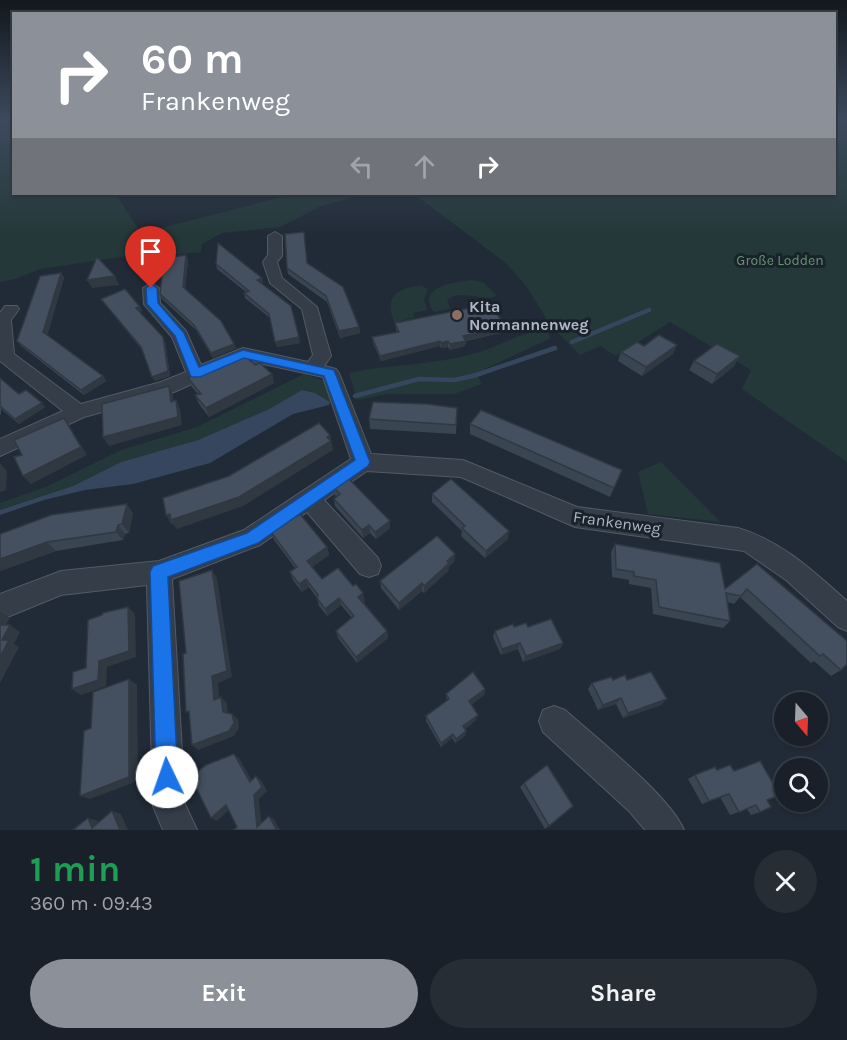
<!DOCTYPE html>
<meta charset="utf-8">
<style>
:root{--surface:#192029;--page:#262d35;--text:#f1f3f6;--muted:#9fa3a8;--line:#373e46;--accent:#8c9099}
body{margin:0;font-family:Karla,sans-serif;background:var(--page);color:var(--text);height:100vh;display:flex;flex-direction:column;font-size:22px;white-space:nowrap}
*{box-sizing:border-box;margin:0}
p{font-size:20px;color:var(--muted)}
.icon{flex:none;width:33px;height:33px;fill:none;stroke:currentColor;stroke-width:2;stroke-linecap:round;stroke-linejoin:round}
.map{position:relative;height:830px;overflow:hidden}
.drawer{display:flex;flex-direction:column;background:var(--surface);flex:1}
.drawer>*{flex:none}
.hud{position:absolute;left:12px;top:12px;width:824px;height:183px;border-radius:0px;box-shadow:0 2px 4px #0004,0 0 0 2px var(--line);background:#8c9099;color:#fff;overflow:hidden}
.needle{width:39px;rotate:161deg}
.fabs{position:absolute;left:774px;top:692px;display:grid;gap:12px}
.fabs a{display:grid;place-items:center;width:54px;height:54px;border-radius:50%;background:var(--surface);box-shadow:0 2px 4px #0004,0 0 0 2px var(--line);font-size:30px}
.pin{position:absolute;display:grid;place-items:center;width:51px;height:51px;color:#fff;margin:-62px -26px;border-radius:50% 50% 50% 0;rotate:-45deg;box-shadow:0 0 6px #0007}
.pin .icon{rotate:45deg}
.me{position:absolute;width:66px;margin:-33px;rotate:357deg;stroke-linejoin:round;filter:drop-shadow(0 0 4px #0008)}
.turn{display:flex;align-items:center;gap:21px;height:126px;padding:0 30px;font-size:27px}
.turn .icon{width:78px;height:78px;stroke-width:2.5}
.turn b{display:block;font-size:42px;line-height:51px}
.lanes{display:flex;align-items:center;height:57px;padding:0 30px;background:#0003;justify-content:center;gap:30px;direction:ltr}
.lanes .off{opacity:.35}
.round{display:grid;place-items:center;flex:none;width:63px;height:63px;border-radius:32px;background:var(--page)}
.overview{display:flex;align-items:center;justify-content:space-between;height:102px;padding:0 30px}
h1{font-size:36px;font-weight:700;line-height:45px;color:#1e9e55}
.cta{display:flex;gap:12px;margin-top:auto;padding:12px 30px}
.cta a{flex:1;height:69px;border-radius:36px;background:var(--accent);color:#fff;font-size:24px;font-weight:700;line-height:69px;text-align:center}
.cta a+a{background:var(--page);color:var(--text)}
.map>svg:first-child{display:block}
</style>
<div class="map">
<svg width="847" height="830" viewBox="0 0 847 830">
<rect width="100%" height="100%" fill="#212b37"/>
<g fill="#243839">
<polygon points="0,120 13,120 14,194 116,194 141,233 294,194 365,194 321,206 280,227 222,233 202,244 201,252 163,256 154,252 40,269 15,279 0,282"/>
<polygon points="834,120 847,120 847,462 742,389 751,370 670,322 616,356 600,346 580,355 551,326 527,287 507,264 414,194 834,194"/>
<path d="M470 280 483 282 497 296C480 302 462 288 447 300L450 309 434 312C417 287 452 283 470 280Z"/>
<path d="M421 286 428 289 424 300 427 310 413 313 414 317 395 323C383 298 397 287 421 286Z"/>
<path d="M546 330 551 338 476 373 482 384 454 394H388L357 400 349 373C391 364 435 365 476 353 500 346 521 332 546 330Z"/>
<polygon points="304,374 328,382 330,402 315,393 302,390 269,409 198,440 121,462 73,486 0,510 0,503 46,487 121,450 197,427"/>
<polygon points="661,462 720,522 648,514 638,472"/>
</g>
<polygon fill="#35465e" points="302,390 315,393 330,402 329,405 293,414 210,463 133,484 85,490 44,500 0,515 0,510 73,486 121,462 198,440 269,409"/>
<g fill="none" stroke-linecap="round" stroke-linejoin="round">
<g stroke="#35465e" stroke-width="4.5">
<polyline points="572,342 649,310"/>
<polyline points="355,396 419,379 454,380 473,376 555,348"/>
</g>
<g stroke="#525a65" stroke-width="2">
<g id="minor">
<path d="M275 232 282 236V256L277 262 282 278 317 307 331 356 324 366 336 369 339 373 371 454 463 460 577 507 738 528C782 541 813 571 847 601V631L838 627 786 580 744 551 575 527 461 477 367 471 324 500 378 558 381 566 378 574 369 577 360 574 307 512 260 545 172 579 185 804 197 830H163L153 806 147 585 61 595 0 620V594L61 571 159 561 244 530 351 459 323 377 245 360 174 392 84 417 0 456V439L63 411 0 361V313L5 306H17L19 309 11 320 14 354 81 404 161 382 186 372 172 337 144 304 143 288 151 283 159 288 160 303 186 331 201 365 243 348 308 362 313 355 302 309 270 283 263 262 268 255V236Z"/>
<path d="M554 706 565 710C596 738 669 795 684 830H645L630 812 543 732 539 721 543 710Z"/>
</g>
</g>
<use href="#minor" fill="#343d48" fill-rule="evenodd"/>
</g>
<g fill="#3a4552">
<polygon points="186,255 188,260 185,288 234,344 236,348 213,358 196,330 162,299 160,294"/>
<polygon points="308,263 359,327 360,333 340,338 327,302 288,274 287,268"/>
<polygon points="216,264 262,278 263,283 261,284 300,343 277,347 270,318 245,298 244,293 246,292 217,269"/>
<polygon points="61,273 64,278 47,335 103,376 106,381 84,395 21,346 17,341"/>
<polygon points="101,299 140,307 142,311 140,312 165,341 170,376 155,381 142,350 104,303"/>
<polygon points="395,323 505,332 466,341 465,346 450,350 448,347 441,348 440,346 381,361 373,343 372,337 397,332 396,329"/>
<polygon points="644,346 673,354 642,376 618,361 621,352"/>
<polygon points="740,356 734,366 712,384 689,370 694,361"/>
<polygon points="255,365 272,374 274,383 209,417 199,404 195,395 198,394 192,387 188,378"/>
<polygon points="0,378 19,394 45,407 19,424 1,409 1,415 0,414"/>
<polygon points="457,408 456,434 370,429 369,419"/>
<polygon points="470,424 622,470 610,497 470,434"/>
<polygon points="333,487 390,528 376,539 370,533 363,538 335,506 334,499 336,497 335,495"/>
<polygon points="432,494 508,539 485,558 461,536 462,531 432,502"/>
<polygon points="133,513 129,533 125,534 123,540 56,551 0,571 0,534"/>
<polygon points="271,532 327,547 329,555 312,567 322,579 365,601 363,602 387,631 388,638 357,663 338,638 336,631 352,618 341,605 327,616 319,606 317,598 309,587 302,592 293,580 290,572 295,568 274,540"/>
<polygon points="615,544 725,589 757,564 841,670 831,676 814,661 811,663 740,597 734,604 727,602 730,621 723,628 653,614 651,588 629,584 629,580 612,577 611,552"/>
<polygon points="455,554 454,562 449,566 448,571 424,593 422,591 399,610 381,588 380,581"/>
<polygon points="514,627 528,627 563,643 560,649 523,662 518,649 501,655 493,637 495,631"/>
<polygon points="613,680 627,680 661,705 623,718 616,704 598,710 588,689 592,683"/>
<polygon points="485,689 484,695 471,705 476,720 465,729 466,731 465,736 455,743 452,738 441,747 426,721 426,716 447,701 446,694"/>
<polygon points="717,770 734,771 767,800 760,812 751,815 747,809 730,815 720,797 702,804 688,779 695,775"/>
<polygon points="524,783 573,806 545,829 520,787"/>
</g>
<g fill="#303842">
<polygon points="186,255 188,260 185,291 183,287"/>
<polygon points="61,273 64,278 47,337 43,332"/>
<polygon points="115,276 119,285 92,288 87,280"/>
<polygon points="262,278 263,283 258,285 257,280"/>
<polygon points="140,307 142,311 138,313 136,308"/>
<polygon points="359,327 360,333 340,338 339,331"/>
<polygon points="506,327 505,332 462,341 463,336"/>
<polygon points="163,337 165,341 170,376 155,381 152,377"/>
<polygon points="299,337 300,343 277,347 275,342"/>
<polygon points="440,341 440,346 381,361 380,356"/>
<polygon points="448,341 448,347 441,348 441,343"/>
<polygon points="466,341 465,346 450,350 450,344"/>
<polygon points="234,344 236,348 213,358 211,353"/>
<polygon points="677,345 673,354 642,376 646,367"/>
<polygon points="740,356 734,366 712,384 717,374"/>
<polygon points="272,374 274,383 209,417 206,408"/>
<polygon points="103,376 106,381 84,395 81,390"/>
<polygon points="169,386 173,395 175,410 171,402"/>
<polygon points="176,400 180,409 182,425 109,446 103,437"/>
<polygon points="42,403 45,407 19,424 15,419"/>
<polygon points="64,418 87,455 31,484 23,476"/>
<polygon points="330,435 333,450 243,506 177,529 173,524 171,524 166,515"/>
<polygon points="0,463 7,471 6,490 0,492"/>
<polygon points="127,504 133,513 129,533 122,524"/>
<polygon points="390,521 390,528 376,539 375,532"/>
<polygon points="118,525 125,534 123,540 116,532"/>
<polygon points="369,525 370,533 363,538 362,530"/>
<polygon points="509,531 508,539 485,558 486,551"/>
<polygon points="47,542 56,551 0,571 0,559"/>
<polygon points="327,547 329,555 310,569 307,561"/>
<polygon points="455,554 454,562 449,566 448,571 424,593 424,586 447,561"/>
<polygon points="212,570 217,578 232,677 218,683 220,706 214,700 212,676"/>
<polygon points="306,579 309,587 302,592 299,584"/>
<polygon points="422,583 422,591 399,610 399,603"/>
<polygon points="363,593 365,601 360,604 358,597"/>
<polygon points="339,598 341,605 327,616 325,609"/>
<polygon points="128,607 135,614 136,657 107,667 106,686 81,695 72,689 99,661"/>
<polygon points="0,611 10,618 2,632 0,630"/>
<polygon points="10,625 20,632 14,644 19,647 0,683 0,657 2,640"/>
<polygon points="387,631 388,638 357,663 356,657"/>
<polygon points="520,643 518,649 501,655 502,649"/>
<polygon points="563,643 560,649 523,662 526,656"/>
<polygon points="129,679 137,685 138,781 90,799 80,796"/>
<polygon points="485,689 484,695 468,707 469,701"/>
<polygon points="221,697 227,703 228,717 223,712"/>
<polygon points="621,698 616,704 598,710 603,705"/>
<polygon points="667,699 661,705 623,718 628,713"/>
<polygon points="232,714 238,719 239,728 234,736 198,750 192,745"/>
<polygon points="478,715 476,720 462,731 463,726"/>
<polygon points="466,731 465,736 455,743 456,739"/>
<polygon points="453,734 452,738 441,747 441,743"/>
<polygon points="234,754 239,758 255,786 250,782"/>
<polygon points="256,776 261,780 267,791 259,799 262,830 257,827 254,795"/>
<polygon points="226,805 231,808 217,821 211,818"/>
<polygon points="112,811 121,814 128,830 120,830"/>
<polygon points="269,816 274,819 280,830 275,830"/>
<polygon points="88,818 98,821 101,830 92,828"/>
</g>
<g fill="#44505f" stroke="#303842" stroke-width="1.5">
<polygon points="304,232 307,263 343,287 359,327 339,331 326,296 287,268 285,234"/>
<polygon points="218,243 262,278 257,280 291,306 299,337 275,342 269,314 244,293 249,291 216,264"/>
<polygon points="186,255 183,287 221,321 234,344 211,353 194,325 160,294 164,258"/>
<polygon points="97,257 115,276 87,280"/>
<polygon points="61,273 43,332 103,376 81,390 17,341 40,276"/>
<polygon points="125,289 140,307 136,308 163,337 168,371 152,377 141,347 101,299"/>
<polygon points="490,304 506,327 463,336 466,341 450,344 448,341 441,343 440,341 380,356 372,337 399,332 395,323"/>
<polygon points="659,335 677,345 646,367 621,352 637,342 644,346"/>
<polygon points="717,344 740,356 717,374 694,361"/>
<polygon points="243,354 255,365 260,363 272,374 206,408 195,395 201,394 188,378"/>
<polygon points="0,378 19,394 26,390 42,403 15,419 0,406"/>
<polygon points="169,386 171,402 176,400 178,417 103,437 102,404"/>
<polygon points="373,402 427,404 457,408 456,425 369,419"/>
<polygon points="481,410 622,470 614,488 470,424"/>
<polygon points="64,418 81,447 23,476 14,457 22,455 14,440"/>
<polygon points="319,423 330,435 327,437 331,441 239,497 171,520 170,514 166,515 163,498 229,476"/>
<polygon points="348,478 390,521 375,532 369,525 362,530 334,499 340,494 333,487"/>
<polygon points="451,479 509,531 486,551 462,528 465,526 432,494"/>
<polygon points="127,504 122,524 118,525 116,532 47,542 0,559 0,534 51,515"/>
<polygon points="300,514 327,547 307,561 322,579 338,568 353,586 356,584 363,593 358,597 387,631 356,657 336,631 354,616 339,598 325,609 317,598 318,595 306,579 299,584 290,572 297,567 271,532"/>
<polygon points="437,536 455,554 447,561 449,563 424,586 422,583 399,603 380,581"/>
<polygon points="615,544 720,563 725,589 757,564 847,641 847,664 841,670 823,654 820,656 747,589 741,596 726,593 730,621 659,607 656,580 634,576 634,572 616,569"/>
<polygon points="212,570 227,671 212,676 214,700 221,697 223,712 232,714 234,723 229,731 192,745 189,711 186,712 183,654 186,653 179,581"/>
<polygon points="128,607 129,651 99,661 98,680 72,689 73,672 86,668 88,620 102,615 103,613"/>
<polygon points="551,619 563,643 526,656 520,643 502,649 495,631 513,624 514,627 526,623 528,627"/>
<polygon points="0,625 10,625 2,640 9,640 0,657"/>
<polygon points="473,672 485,689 469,701 478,715 463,726 466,731 456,739 453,734 441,743 426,716 449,699 446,694"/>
<polygon points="651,672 667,699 628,713 621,698 603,705 592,683 611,677 613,680 625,675 627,680"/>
<polygon points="129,679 129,777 80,796 84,731 91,728 93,692"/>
<polygon points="234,754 250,782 256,776 262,787 254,795 257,827 269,816 276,829 275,830 233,830 237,827 226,805 211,818 191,777 206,765"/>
<polygon points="760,761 780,795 767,800 771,807 760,812 756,805 739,812 729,794 709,801 695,775 715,767 717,770 730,765 734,771"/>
<polygon points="547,765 573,806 549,826 524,783"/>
<polygon points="112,811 120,830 73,830 88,818 92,828"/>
</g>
<linearGradient id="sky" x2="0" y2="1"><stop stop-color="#12181e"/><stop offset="0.51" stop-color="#3d4a5e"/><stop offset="1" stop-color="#3d4a5e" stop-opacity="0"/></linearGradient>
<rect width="847" height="236" fill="url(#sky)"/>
<polygon fill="#1a73e8" stroke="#114b97" stroke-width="1.5" points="151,284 157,288 158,303 184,333 199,367 243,350 334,370 370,462 368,466 258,543 168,577 178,777 175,785 167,788 159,785 156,777 150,572 153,566 247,533 355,460 324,376 244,358 200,377 191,377 175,336 147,304 146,288"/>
<circle fill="#8d6e63" stroke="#1a222c" stroke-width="2" cx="457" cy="315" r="6"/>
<g text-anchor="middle" stroke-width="6" stroke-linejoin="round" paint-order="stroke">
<g font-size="14" fill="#679470" stroke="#1a222c">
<text x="780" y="265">Große Lodden</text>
</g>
<g font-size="16" font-weight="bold" fill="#afb7c4" stroke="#1a222c" text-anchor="start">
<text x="469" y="312">Kita<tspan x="469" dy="18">Normannenweg</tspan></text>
</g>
<g font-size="16" fill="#afb7c4" stroke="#1a222c">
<text transform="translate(617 522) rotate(8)" y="6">Frankenweg</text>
</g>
</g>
</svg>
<div class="fabs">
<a><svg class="needle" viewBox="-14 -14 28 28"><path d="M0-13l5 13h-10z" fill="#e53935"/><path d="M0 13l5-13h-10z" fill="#9fa3a8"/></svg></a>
<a><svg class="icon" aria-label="search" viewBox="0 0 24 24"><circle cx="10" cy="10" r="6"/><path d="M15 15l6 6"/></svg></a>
</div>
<div class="pin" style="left:151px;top:288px;background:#d93025"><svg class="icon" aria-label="arrive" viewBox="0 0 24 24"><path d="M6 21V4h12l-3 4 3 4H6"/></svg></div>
<svg class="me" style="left:167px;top:777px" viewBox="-20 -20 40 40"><circle r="19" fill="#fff"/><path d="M0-13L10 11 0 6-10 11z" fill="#1a73e8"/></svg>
<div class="hud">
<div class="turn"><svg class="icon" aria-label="right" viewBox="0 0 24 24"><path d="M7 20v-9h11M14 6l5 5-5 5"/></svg><div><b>60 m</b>Frankenweg</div></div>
<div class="lanes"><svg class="icon off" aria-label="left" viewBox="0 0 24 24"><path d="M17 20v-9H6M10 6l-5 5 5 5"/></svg><svg class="icon off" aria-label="ahead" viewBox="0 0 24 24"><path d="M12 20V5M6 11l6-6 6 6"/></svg><svg class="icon" aria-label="right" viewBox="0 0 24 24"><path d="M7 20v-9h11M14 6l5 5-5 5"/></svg></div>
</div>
</div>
<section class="drawer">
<div class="overview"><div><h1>1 min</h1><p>360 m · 09:43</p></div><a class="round"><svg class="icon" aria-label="close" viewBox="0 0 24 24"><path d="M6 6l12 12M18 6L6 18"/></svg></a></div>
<div class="cta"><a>Exit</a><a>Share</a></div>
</section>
